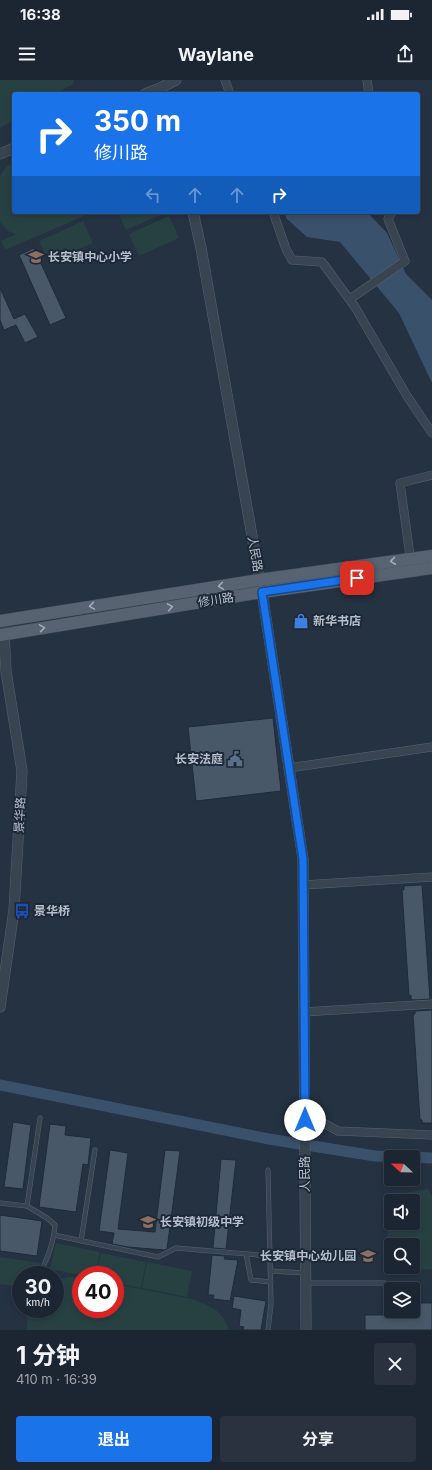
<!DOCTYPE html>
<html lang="zh">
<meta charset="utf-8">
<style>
:root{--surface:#1c2632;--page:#29323e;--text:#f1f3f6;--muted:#a0a5ac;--line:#3a434d;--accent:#1a73e8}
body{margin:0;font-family:Inter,"Noto Sans SC",sans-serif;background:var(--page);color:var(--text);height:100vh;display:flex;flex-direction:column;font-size:15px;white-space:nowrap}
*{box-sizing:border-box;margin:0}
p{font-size:13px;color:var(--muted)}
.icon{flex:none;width:22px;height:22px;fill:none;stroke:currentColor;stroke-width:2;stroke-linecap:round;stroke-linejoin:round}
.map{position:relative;height:1250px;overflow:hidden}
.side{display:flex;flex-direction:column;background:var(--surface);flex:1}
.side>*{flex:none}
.top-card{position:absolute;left:12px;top:12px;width:408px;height:122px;border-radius:4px;box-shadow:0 2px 6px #0003,0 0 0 1px var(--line);background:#1a73e8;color:#fff;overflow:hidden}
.needle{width:26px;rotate:292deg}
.tools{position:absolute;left:384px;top:1070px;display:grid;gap:8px}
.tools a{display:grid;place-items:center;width:36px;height:36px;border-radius:4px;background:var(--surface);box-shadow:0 2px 6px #0003,0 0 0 1px var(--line);font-size:20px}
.speed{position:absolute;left:12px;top:1186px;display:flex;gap:8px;font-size:20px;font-weight:700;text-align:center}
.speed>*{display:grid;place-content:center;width:52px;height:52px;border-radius:50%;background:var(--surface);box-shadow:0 2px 6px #0003,0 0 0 1px var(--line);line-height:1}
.speed small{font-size:10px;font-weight:400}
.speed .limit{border:6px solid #d22;background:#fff;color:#111}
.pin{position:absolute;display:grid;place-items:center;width:34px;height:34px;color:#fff;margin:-17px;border-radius:8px;box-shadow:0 2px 6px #0006}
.me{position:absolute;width:44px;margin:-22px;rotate:0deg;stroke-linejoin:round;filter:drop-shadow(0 0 3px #0008)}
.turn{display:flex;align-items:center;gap:14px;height:84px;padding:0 16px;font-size:18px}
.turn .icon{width:52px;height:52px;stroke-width:2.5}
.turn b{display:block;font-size:28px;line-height:34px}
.lanes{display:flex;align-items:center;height:38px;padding:0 16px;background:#0003;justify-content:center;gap:20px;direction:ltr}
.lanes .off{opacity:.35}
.round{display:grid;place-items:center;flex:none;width:42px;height:42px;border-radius:4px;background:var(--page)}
.headline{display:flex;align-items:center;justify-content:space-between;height:68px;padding:0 16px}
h1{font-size:24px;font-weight:700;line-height:30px}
.primary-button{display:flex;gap:8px;margin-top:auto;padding:8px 16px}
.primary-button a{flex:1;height:46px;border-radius:4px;background:var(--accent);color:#fff;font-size:16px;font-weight:700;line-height:46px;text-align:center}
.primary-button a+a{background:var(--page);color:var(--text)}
.status{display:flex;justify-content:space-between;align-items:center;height:28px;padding:0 20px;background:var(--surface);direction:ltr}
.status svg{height:11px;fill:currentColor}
header{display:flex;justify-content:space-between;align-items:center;height:52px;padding:0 16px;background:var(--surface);font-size:18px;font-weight:700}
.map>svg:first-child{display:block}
</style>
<div class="status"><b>16:38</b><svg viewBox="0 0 49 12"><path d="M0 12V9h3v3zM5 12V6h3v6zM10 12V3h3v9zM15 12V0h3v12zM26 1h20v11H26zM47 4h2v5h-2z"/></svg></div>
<header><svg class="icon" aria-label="menu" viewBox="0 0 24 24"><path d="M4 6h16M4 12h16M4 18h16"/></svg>Waylane<svg class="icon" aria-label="share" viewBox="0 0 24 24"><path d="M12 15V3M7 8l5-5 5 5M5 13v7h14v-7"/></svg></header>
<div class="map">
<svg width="432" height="1250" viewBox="0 0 432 1250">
<rect width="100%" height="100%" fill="#253242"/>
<g fill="#274143">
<polygon points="0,0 74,0 73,4 56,14 14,14 14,40 0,48"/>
<polygon points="14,83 14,132 93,132 5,170 1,161 16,154 8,151 0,142 0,96 7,86"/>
<polygon points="118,132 167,132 126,150"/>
<polygon points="169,136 179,158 139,176 129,154"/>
<polygon points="83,141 93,163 49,183 39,161"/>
<polygon points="428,1109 432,1116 432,1189 399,1192 397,1187 413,1187 413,1165 391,1165 391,1170 387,1159 391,1125 391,1143 413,1143 413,1121 391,1121 392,1115"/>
<polygon points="56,1163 100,1172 96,1195 81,1195 50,1189"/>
<polygon points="101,1173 146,1182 141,1208 115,1203 115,1195 97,1195"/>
<polygon points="0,1177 40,1183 38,1195 21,1195 21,1207 0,1204"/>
<polygon points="147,1182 192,1191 187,1217 142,1208"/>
<polygon points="70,1197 81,1198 81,1229 115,1229 115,1204 192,1219 205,1224 216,1230 224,1239 229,1250 27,1250 27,1237 30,1229 55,1229 55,1200"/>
</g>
<polygon fill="#3a516b" points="285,132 367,132 387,153 406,194 432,220 432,303 399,233 340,162 307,157 286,138"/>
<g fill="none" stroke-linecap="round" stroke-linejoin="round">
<g stroke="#3a516b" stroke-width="11">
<polyline points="0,1005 269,1059 375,1076 402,1077"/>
<polyline points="413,1077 432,1078"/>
</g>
</g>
<g fill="#495868" stroke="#202b38">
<polygon points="34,168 66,238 50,245 19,175"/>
<polygon points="0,208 14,239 25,234 38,257 25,263 16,245 4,250 0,240"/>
<polygon points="273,638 281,711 196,721 188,647"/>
<polygon points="422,805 430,919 414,920 411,919 411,915 409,916 402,810 404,810 404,806"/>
<polygon points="432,930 432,1043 422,1043 422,1040 420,1040 413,935 415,934 415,931"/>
<polygon points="13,1042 31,1045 23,1109 4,1107"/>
<polygon points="50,1044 66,1046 65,1055 91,1058 88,1085 83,1084 76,1132 39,1127"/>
<polygon points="110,1070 128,1073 118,1149 155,1152 165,1070 180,1071 167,1169 164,1170 128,1167 112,1164 114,1153 99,1151"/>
<polygon points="221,1079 236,1080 226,1169 213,1168"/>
<polygon points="0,1135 42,1141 37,1176 0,1171"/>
<polygon points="212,1175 225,1176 224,1179 238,1180 230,1221 213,1219 214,1215 208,1215"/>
<polygon points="234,1216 266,1221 261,1250 243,1250 244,1247 239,1246 241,1230 232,1228"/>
<polygon points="383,1222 391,1222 391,1231 413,1231 413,1223 432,1223 432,1250 365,1250 365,1235 383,1235"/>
</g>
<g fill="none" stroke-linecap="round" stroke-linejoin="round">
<g stroke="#57626e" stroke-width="5">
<g id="service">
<polyline points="268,1090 271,1224 268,1250"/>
<path d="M0 1123 27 1126 47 1138 55 1145C54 1159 50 1172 44 1185"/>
<polyline points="27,1126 40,1038"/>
<polyline points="54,1155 158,1177 176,1168 270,1176"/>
<polyline points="81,1161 95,1070"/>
<polyline points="246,1174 251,1200 271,1202"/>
<polyline points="270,1191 305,1193"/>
<polyline points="306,1203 385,1203"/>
</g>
</g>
<g stroke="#57626e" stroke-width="9">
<g id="minor">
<polyline points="225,0 230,14"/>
<polyline points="367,0 369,14"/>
<polyline points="273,132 286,169 292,180 322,182 355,227 407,316 432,353"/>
<polyline points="350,219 405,181 388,139 392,132"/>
<polyline points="411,483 400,403 432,395"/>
<polyline points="289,688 432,667"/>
<polyline points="303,805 432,797"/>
<polyline points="304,932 432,924"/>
<polyline points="305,1033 338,1051 432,1055"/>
</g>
</g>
<g stroke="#57626e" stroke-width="11">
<g id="tertiary">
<polyline points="145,14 158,9 176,0"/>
<polyline points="0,74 14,68"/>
<polyline points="193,132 201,168 262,512 303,779 306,1250"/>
<polyline points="0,544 4,554 6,591 22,691 14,830 0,927"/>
</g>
</g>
<g stroke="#434d5a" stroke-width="13">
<g id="primary">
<polyline points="0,541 259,500 432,476"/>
<polyline points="0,555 262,512 432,488"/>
</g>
</g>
<use href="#service" stroke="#394451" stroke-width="4"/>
<use href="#minor" stroke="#394451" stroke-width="8"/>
<use href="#tertiary" stroke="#394451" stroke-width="10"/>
<use href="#primary" stroke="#576371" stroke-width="12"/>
</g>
<defs><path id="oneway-chevron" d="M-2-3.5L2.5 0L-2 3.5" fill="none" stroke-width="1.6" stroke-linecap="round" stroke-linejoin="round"/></defs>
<g stroke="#a3adb9">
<use href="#oneway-chevron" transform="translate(393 481) rotate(172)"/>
<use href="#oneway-chevron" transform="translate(221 506) rotate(171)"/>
<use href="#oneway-chevron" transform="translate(92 526) rotate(171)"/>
<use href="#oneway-chevron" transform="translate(170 527) rotate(-9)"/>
<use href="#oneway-chevron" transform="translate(42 548) rotate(-9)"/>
</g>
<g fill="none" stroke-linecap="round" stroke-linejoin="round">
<g stroke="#114b97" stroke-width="10">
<polyline id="route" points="305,1040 303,779 262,512 357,498"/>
</g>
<use href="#route" stroke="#1a73e8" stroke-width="7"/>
</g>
<defs>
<g id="school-bare" transform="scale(1.2)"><path d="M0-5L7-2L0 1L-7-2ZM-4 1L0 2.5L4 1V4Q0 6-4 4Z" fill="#8d6e63" stroke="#1e2937" stroke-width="2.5" paint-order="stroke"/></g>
<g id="shop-bare" transform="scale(1.2)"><path d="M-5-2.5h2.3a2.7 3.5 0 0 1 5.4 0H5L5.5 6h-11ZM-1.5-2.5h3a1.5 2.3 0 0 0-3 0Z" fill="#3f7fe0" stroke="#1e2937" stroke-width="2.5" paint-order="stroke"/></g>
<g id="civic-bare" transform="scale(1.2)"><path d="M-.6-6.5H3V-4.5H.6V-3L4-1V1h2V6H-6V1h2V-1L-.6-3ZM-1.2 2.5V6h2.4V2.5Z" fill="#5c6f8a" stroke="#1e2937" stroke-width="2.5" paint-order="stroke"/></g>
<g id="bus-bare" transform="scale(1.2)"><path d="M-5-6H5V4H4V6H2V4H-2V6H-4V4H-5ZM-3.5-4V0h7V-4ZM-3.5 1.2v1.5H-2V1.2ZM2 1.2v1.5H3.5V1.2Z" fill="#1a4fb4" stroke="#1e2937" stroke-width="2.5" paint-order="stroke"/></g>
</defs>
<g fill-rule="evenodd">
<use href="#school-bare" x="36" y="177"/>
<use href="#shop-bare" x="301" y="541"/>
<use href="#civic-bare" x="235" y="679"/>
<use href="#bus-bare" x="22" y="831"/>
<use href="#school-bare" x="148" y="1142"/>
<use href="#school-bare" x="368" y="1176"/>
</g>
<g text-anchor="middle" stroke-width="4" stroke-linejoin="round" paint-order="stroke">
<g font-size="12" font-weight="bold" fill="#b6bfcb" stroke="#1e2937" text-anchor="start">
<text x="48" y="181">长安镇中心小学</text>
<text x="313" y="545">新华书店</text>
<text x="223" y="683" text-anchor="end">长安法庭</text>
<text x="34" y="835">景华桥</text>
<text x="160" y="1146">长安镇初级中学</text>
<text x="356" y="1180" text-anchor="end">长安镇中心幼儿园</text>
</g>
<g font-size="12" fill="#b6bfcb" stroke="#1e2937">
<text transform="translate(255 474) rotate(80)" y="4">人民路</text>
<text transform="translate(216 520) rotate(-9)" y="4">修川路</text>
<text transform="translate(20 735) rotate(-87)" y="4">景华路</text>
<text transform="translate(305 1094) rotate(-90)" y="4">人民路</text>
</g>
</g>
</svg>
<div class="tools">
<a><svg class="needle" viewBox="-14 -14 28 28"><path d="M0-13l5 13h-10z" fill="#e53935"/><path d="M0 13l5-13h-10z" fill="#a0a5ac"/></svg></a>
<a><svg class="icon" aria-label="sound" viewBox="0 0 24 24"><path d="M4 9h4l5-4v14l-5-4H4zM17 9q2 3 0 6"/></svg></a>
<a><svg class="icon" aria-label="search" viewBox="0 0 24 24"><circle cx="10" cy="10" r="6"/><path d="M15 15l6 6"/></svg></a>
<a><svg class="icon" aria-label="layers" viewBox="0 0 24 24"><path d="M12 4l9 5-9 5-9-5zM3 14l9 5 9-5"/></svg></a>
</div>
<div class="speed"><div>30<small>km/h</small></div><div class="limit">40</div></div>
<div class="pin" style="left:357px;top:498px;background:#d93025"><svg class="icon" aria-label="arrive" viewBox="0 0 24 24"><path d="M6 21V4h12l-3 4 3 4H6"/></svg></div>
<svg class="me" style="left:305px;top:1040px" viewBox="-20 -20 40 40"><circle r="19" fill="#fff"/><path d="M0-13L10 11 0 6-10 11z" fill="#1a73e8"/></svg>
<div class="top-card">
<div class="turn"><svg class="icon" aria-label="right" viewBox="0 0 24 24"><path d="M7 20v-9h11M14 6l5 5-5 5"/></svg><div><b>350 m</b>修川路</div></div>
<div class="lanes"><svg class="icon off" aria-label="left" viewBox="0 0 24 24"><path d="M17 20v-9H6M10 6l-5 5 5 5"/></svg><svg class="icon off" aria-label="ahead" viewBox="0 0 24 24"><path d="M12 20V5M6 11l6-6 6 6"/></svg><svg class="icon off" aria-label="ahead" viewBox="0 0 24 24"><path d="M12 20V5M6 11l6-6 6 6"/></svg><svg class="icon" aria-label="right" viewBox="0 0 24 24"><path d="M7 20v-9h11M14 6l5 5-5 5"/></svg></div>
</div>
</div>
<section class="side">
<div class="headline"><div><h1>1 分钟</h1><p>410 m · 16:39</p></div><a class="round"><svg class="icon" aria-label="close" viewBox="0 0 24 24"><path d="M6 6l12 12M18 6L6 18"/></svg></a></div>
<div class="primary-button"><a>退出</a><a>分享</a></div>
</section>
